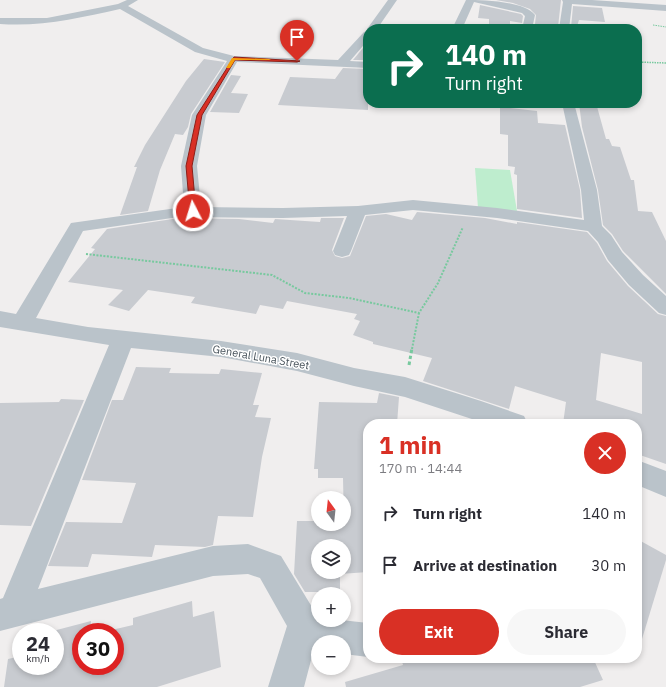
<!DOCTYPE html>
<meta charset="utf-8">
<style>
:root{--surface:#fff;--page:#f7f7f7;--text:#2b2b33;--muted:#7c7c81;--accent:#d93025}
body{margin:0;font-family:"IBM Plex Sans",sans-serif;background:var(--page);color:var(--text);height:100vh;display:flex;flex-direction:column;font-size:15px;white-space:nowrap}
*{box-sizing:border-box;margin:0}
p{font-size:13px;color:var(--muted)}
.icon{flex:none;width:22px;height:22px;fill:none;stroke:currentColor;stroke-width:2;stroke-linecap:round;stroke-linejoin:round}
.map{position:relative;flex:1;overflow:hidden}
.panel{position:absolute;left:363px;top:419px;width:279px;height:244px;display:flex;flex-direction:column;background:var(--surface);border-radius:16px;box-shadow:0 2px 6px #0003}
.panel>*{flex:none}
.top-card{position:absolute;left:363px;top:24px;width:279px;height:84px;border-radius:16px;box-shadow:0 2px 6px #0003;background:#0b6e4f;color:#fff;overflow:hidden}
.needle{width:26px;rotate:345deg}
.fabs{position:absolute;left:311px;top:491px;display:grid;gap:8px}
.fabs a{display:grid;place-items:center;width:40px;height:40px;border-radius:50%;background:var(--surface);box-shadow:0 2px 6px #0003;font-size:20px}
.speed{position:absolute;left:12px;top:623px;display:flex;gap:8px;font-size:20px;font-weight:700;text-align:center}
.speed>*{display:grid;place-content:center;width:52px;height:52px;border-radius:50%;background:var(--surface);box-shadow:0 2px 6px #0003;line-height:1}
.speed small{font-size:10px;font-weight:400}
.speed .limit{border:6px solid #d22;background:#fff;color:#111}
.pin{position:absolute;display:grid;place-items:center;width:34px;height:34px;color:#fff;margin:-41px -17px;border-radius:50% 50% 50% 0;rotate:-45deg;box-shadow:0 0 4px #0007}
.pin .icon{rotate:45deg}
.me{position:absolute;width:44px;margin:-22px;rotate:355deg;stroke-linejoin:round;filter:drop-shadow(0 0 3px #0008)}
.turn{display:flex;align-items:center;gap:14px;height:84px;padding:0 16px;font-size:18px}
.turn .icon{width:52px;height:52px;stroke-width:2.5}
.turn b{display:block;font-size:28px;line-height:34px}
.round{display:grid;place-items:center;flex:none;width:42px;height:42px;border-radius:21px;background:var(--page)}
.summary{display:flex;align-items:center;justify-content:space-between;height:68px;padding:0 16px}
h1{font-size:24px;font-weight:800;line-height:30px;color:var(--accent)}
.action{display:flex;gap:8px;margin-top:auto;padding:8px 16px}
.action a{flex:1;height:46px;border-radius:24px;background:var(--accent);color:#fff;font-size:16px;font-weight:800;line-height:46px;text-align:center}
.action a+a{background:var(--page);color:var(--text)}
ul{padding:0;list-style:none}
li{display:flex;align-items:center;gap:12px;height:52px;padding:0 16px}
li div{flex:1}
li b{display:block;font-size:15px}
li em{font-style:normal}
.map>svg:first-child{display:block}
</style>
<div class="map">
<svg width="666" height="687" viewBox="0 0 666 687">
<rect width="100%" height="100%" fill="#f0eeee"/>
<polygon fill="#beedce" points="475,168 510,170 517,211 478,208"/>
<g fill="#c8cbd0" fill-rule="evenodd">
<polygon points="496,0 561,0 558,27 535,24 536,15 530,9 513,3"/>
<polygon points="480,5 521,14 523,16 522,23 510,21 510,28 489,26 489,19 478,18"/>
<polygon points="573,6 602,8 605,22 579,20 576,29 571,28"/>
<polygon points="368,42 368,60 353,60"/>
<polygon points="204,59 225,62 191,114 188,127 183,135 175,134 160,170 148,211 120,215 137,167 134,167 145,145 186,81"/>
<polygon points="343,68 368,69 368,110 278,105 290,77 335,79"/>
<polygon points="231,75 241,76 231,93 248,94 239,113 210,112"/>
<polygon points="579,103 596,103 606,139 609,139 612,146 620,147 631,180 634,180 638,211 652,212 666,241 666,294 623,251 612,234 603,225 598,190 582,127"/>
<polygon points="500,107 537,111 538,123 565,125 580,190 582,218 517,209 517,175 514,174 515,167 508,166 508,135 500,134"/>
<path d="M417 212 485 218 517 224V222L587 232 597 243 607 261 628 286 658 314 666 316V464L637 454 638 424H563L566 402 515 386 509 409 423 381 432 358 373 344V342L353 335 360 321 354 319 357 314 287 301 283 309 260 305 256 314 191 303 195 297 148 290 129 311 108 305 123 290 68 282 95 249 91 248 107 229 179 218 239 219 273 223 275 219 320 222 321 218H344L332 250 335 256 342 258 350 256 366 216 386 214 412 220ZM601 353 642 362V414L596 400Z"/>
<polygon points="136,367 171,368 169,373 219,374 221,369 262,373 253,405 259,405 255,417 271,418 262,457 253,517 218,516 213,545 205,547 155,545 152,557 92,554 88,567 48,566 66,522 122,523 136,483 82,480 112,400 123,400"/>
<path d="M379 393 399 397 397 424H368V572L340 574V592H305L294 574 297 521H318V524H344L343 478H318V469H314L319 402 377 403ZM318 546H344V572H318Z"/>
<polygon points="61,399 84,400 31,526 0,525 0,403 59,402"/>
<polygon points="637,539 666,555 666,560 642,639 637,638"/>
<polygon points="192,601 193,617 214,611 221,667 157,687 4,687 8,659 21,656 21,666 55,666 55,632 49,632 91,621 90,632 81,632 81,666 115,666 115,632 103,632 133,625 133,618"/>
<polygon points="401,658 593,658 603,680 580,687 346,687 345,682 403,665"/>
</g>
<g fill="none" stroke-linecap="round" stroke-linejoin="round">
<g stroke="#77c99e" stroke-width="1" stroke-dasharray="1.5 1" stroke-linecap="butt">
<polyline points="653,25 666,27"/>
<polyline points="582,27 592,29"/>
</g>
<polyline stroke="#77c99e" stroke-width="1.5" stroke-dasharray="1.5 1" stroke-linecap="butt" points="637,62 666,63"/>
<g stroke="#77c99e" stroke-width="2" stroke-dasharray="2 1.5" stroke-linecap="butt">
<polyline points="86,254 272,275 305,293 349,298 419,313 438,283 463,227"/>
<polyline points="412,349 419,313"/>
</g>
<polyline stroke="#77c99e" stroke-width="3" stroke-dasharray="3.5 2.5" stroke-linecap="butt" points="409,365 412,348"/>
<g fill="#bac3ca" fill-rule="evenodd">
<path d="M127 0H138L128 6 203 48 234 56 338 60 364 32 368 31V40L350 61 368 62V68L237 62 206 115 197 166 201 207 283 208 358 206 413 200 497 208 584 220 581 190 562 103H574L597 190 602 226 611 235 622 252 643 275 666 296V315L659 313 629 285 608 260 598 242 588 231 497 218 413 210 365 215 351 251 349 255 342 257 335 255 333 251 347 216 283 218 179 217 83 231 36 318 88 327 221 341 297 353 354 368 405 377 481 401 524 416 528 424H487L405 397 354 386 297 371 221 357 131 348 38 589 213 546 248 544 281 556 315 612 318 613V620H341L368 623V657L344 654V642H318V646L315 645 304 687H268L287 626 260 578 248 574 213 576 0 631V599L3 598 109 345 0 327V311L16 314 71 223 184 207 181 166 192 115 227 61 195 52 120 9C79 18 42 27 0 24V18H47L118 4Z"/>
<polygon points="388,0 397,0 377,29 368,29 368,30 367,29"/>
<path d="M466 0C483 0 524 1 535 15L532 29H522L525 16 522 13 474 2 462 29H452Z"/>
<polygon points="562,0 592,0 666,5 666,11 572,4 569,29 559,29 563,2"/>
<polygon points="637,460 666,471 666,497 637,485"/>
</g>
</g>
<polygon fill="#d93025" stroke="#8d1f18" points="234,57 300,61 297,62 235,60 202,115 192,166 196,211 190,212 186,166 197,115"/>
<polygon fill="#f59e0b" points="232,58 269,59 271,60 235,60 230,68 226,68"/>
<g text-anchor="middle" stroke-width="3" stroke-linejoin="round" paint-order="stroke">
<g font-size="11" fill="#47525a" stroke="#fff">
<text transform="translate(261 357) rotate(10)" y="4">General Luna Street</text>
</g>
</g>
</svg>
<div class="fabs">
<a><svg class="needle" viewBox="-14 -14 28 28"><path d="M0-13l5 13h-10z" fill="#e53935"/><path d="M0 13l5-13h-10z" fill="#7c7c81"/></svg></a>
<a><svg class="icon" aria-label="layers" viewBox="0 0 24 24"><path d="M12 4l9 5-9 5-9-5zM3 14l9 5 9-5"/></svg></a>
<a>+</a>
<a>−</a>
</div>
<div class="speed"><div>24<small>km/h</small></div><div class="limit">30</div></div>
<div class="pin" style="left:297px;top:61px;background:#d93025"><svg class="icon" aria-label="arrive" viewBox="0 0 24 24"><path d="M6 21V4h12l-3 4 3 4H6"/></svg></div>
<svg class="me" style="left:193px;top:211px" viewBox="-20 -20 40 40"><circle r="17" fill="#d93025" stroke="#fff" stroke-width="3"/><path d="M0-11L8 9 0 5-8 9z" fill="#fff"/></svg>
<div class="top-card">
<div class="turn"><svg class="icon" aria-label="right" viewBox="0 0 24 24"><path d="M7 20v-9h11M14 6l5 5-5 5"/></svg><div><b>140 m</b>Turn right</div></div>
</div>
<section class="panel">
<div class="summary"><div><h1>1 min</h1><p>170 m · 14:44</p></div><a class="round" style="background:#d93025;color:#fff"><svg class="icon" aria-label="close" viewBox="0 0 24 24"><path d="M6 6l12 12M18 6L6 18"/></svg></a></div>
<ul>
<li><svg class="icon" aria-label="right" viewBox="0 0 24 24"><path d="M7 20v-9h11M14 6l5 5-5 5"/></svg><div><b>Turn right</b></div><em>140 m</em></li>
<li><svg class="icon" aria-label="arrive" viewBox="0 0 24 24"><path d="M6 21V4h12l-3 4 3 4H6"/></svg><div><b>Arrive at destination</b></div><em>30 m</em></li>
</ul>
<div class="action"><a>Exit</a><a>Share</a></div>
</section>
</div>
